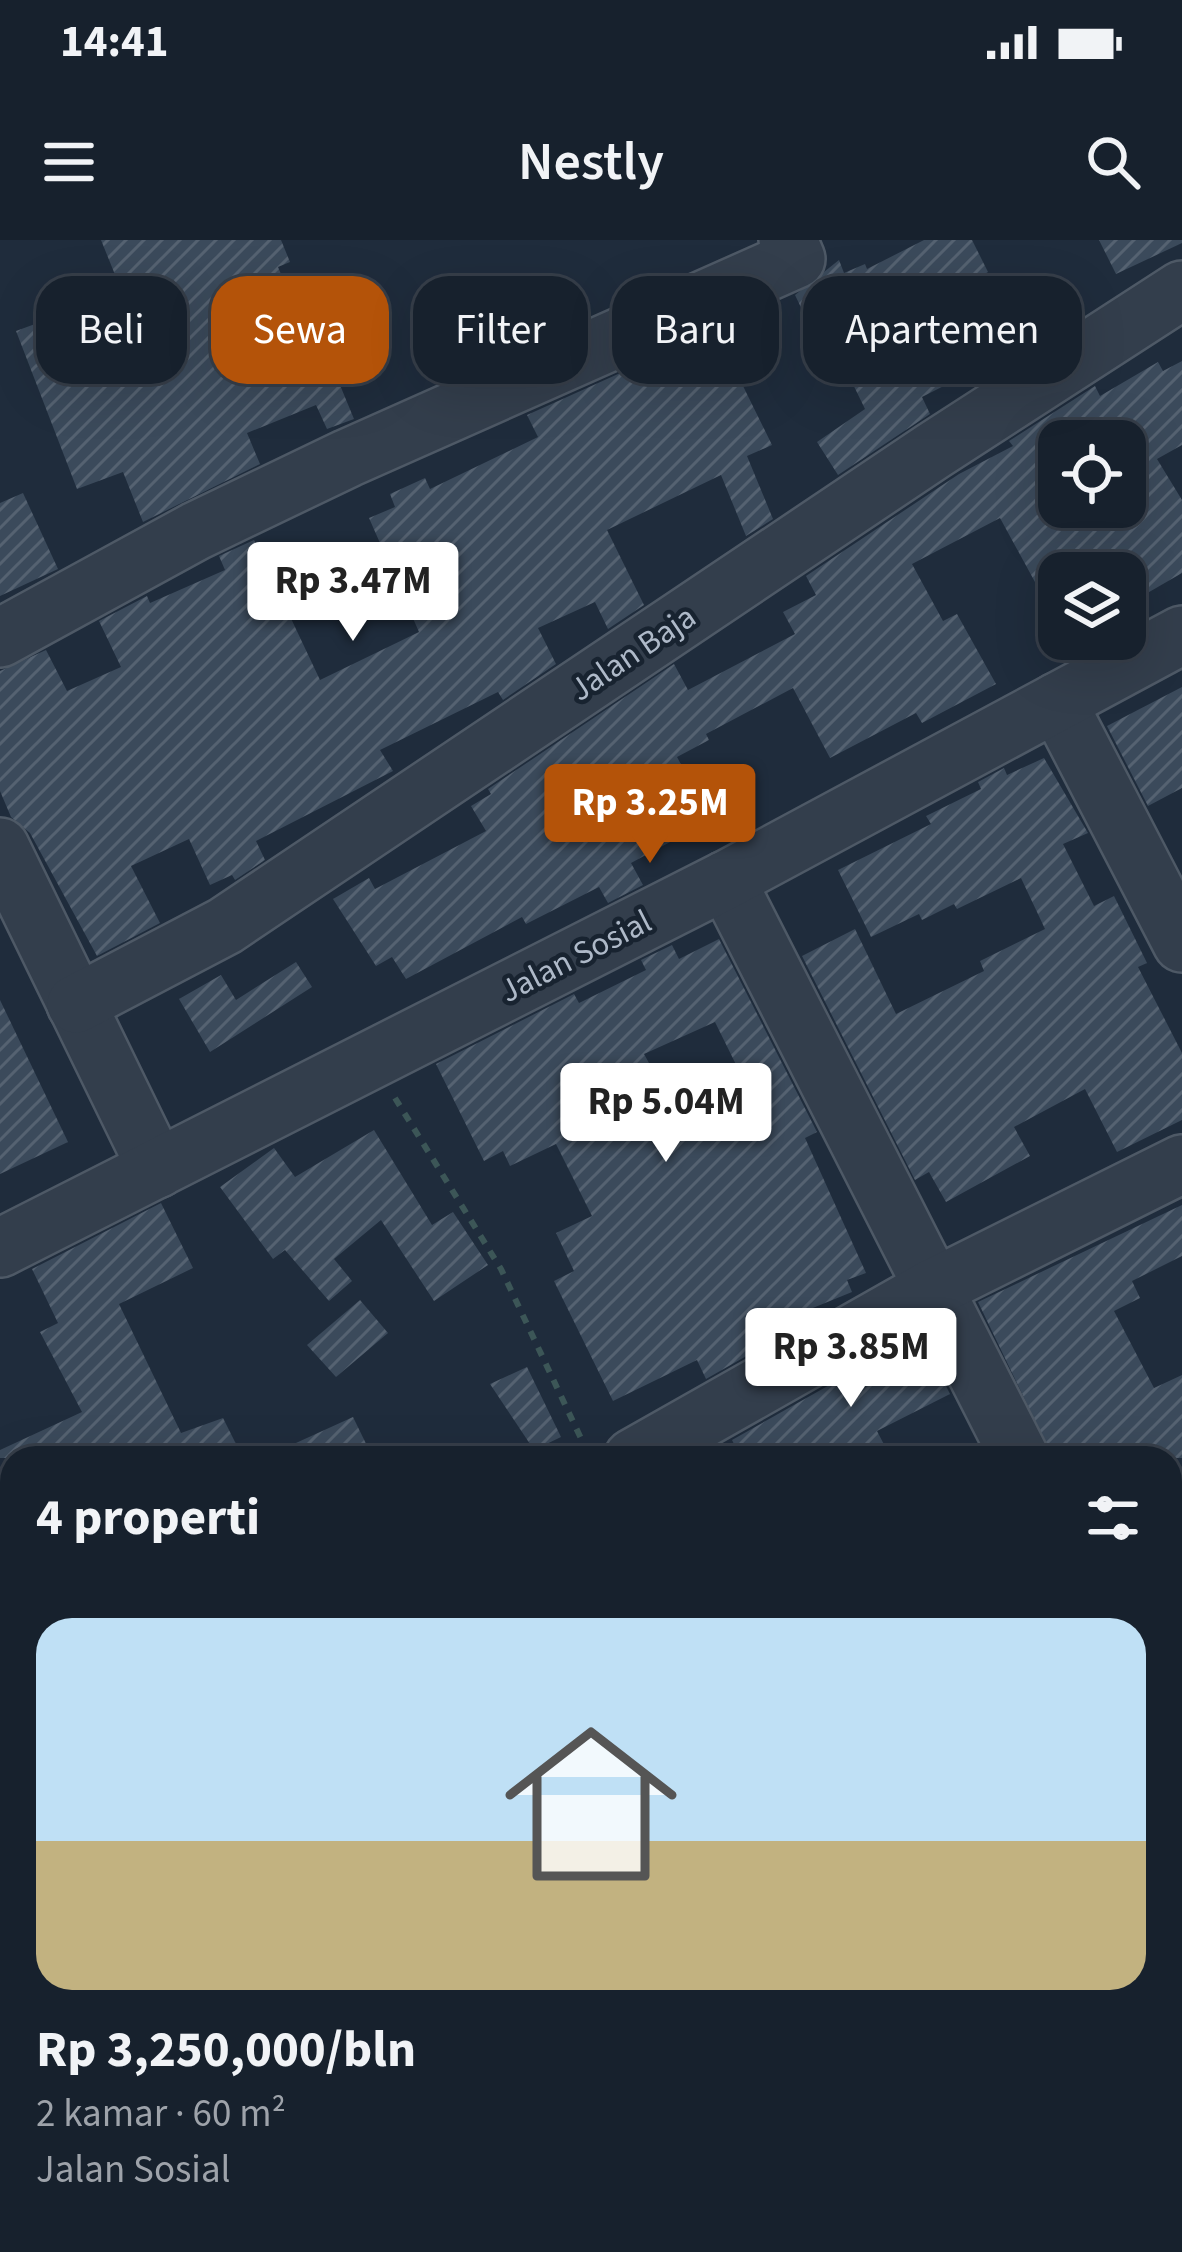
<!DOCTYPE html>
<html lang="id">
<head>
<meta charset="utf-8">
<style>
  body { margin:0; font-family:"Source Sans 3",sans-serif; background:#242e39; color:#f1f3f6; height:100vh; display:flex; flex-direction:column; font-size:45px; white-space:nowrap }
  * { box-sizing:border-box; margin:0 }
  p { font-size:39px; color:#9ea3aa }
  .icon { flex:none; width:66px; height:66px; fill:none; stroke:currentColor; stroke-width:2; stroke-linecap:round; stroke-linejoin:round }
  .map { position:relative; flex:1; overflow:hidden }
  .panel { position:absolute; left:0px; top:1206px; width:1182px; height:807px; display:flex; flex-direction:column; background:#17212d; border-radius:36px 36px 0 0; box-shadow:0 12px 48px #0002,0 0 0 3px #363e49 }
  .panel>* { flex:none }
  .hud { position:absolute; left:36px; top:36px; width:1110px; height:108px; display:flex; gap:24px }
  .tools { position:absolute; left:1038px; top:180px; display:grid; gap:24px }
  .tools a { display:grid; place-items:center; width:108px; height:108px; border-radius:24px; background:#17212d; box-shadow:0 12px 48px #0002,0 0 0 3px #363e49; font-size:60px }
  .price { position:absolute; translate:-50% -102px; padding:0 27px; border-radius:12px; background:#fff; color:#222; font-size:39px; line-height:78px; filter:drop-shadow(0 3px 6px #0008) }
  .price::after { content:''; position:absolute; left:50%; top:72px; width:36px; height:27px; margin-left:-18px; background:inherit; clip-path:polygon(0 0,100% 0,50% 100%) }
  .price.selected { background:#b45309; color:#fff }
  ul { padding:0; list-style:none }
  li { display:grid; align-content:center; gap:24px; height:636px; padding:0 36px }
  li span { display:grid; place-items:center; height:372px; border-radius:36px; color:#555 }
  li>.icon { margin-inline-start:auto }
  span .icon { width:216px; height:216px; fill:#fffc; stroke-width:1 }
  li b { font-size:51px }
  h2 { display:flex; justify-content:space-between; align-items:center; height:144px; padding:0 36px; font-size:51px }
  .tag { padding:0 42px; border-radius:36px; background:#17212d; box-shadow:0 12px 48px #0002,0 0 0 3px #363e49; font-size:42px; line-height:108px }
  .tag.selected { background:#b45309; color:#fff }
  .status { display:flex; justify-content:space-between; align-items:center; height:84px; padding:0 60px; background:#17212d; direction:ltr }
  .status svg { height:33px; fill:currentColor }
  header { display:flex; justify-content:space-between; align-items:center; height:156px; padding:0 36px; background:#17212d; font-size:54px; font-weight:600 }
  .map>svg:first-child { display:block }
</style>
</head>
<body>
<div class="status"><b>14:41</b><svg viewBox="0 0 49 12"><path d="M0 12V9h3v3zM5 12V6h3v6zM10 12V3h3v9zM15 12V0h3v12zM26 1h20v11H26zM47 4h2v5h-2z"/></svg></div>
<header><svg class="icon" aria-label="menu" viewBox="0 0 24 24"><path d="M4 6h16M4 12h16M4 18h16"/></svg>Nestly<svg class="icon" aria-label="search" viewBox="0 0 24 24"><circle cx="10" cy="10" r="6"/><path d="M15 15l6 6"/></svg></header>
<div class="map">
<svg width="1182" height="2012" viewBox="0 0 1182 2012">
  <defs>
    <pattern id="building-hatch" width="6" height="6" patternUnits="userSpaceOnUse" patternTransform="scale(3)"><rect width="6" height="6" fill="#3b4a5b"/><path d="M-1 1l2-2M0 6l6-6M5 7l2-2" fill="none" stroke="#556271"/></pattern>
  </defs>
  <rect width="100%" height="100%" fill="#1f2c3c"/>
  <!-- building -->
  <g fill="url(#building-hatch)" fill-rule="evenodd">
    <polygon points="101,0 281,0 290,22 278,27 303,86 314,82 354,179 327,189 316,165 247,193 260,224 143,282 123,232 77,249 16,91 122,52"/>
    <polygon points="924,0 972,0 988,32 981,36 1014,101 987,114 991,122 922,157 930,174 838,235 817,202 865,169 829,95 817,101 795,55 839,20 844,33 865,24 867,29"/>
    <polygon points="1099,0 1182,0 1182,3 1116,34"/>
    <polygon points="719,97 772,205 747,216 773,279 746,296 721,235 607,290 644,365 608,389 595,362 538,388 556,424 503,460 498,452 380,510 393,531 256,601 265,620 235,640 232,635 210,645 189,599 131,626 160,683 97,716 30,593 11,577 0,551 0,431 46,410 67,451 121,427 99,381 147,356 150,363 225,330 219,316 254,300 320,440 419,392 369,278 395,267 390,254 425,238 430,249 538,197 527,175 658,116 662,124"/>
    <path d="M 1182,121 L 1182,205 L 1157,219 L 1182,260 L 1182,333 L 1125,366 L 1125,333 L 1059,333 L 1059,386 L 1000,278 L 912,324 L 943,381 L 957,374 L 996,444 L 922,483 L 916,473 L 830,518 L 793,448 L 706,494 L 709,500 L 677,517 L 711,580 L 631,623 L 643,645 L 608,663 L 599,647 L 526,684 L 522,677 L 406,739 L 392,717 L 376,726 L 333,659 L 369,638 L 375,649 L 486,591 L 471,566 L 491,554 L 488,549 L 674,424 L 688,450 L 795,394 L 783,372 L 816,355 L 806,336 L 959,234 L 1013,206 L 1009,201 L 1095,146 L 1100,156 L 1158,122 L 1163,131 ZM 1042,201 L 1125,201 L 1125,267 L 1059,267 L 1059,231 Z"/>
    <polygon points="23,253 58,329 0,356 0,263"/>
    <polygon points="1182,447 1182,548 1148,566 1107,486"/>
    <polygon points="1044,518 1088,593 1063,604 1094,666 1114,656 1147,723 1138,727 1182,813 1182,880 1117,912 1085,849 1014,887 1030,916 946,962 929,932 915,940 802,716 855,689 896,774 984,731 980,721 1045,689 1021,638 957,669 954,664 922,680 919,674 871,697 838,630 931,584 926,576 981,549 978,542 1004,528 1007,535"/>
    <path d="M 719,699 L 817,892 L 805,898 L 866,1033 L 847,1040 L 852,1052 L 749,1094 L 757,1110 L 706,1139 L 697,1120 L 613,1161 L 554,1041 L 574,1031 L 556,993 L 592,976 L 556,904 L 510,926 L 503,911 L 484,921 L 436,824 L 574,754 L 579,763 L 646,730 L 641,720 L 672,705 L 679,719 ZM 715,782 L 752,857 L 695,884 L 690,874 L 680,879 L 644,814 Z"/>
    <polygon points="296,722 312,747 210,812 179,759 221,735 236,760"/>
    <polygon points="0,760 68,902 0,934"/>
    <polygon points="374,890 432,985 453,972 488,1025 434,1061 381,980 334,1019 352,1041 329,1061 285,1010 273,1019 220,947 274,908 295,937"/>
    <polygon points="161,963 193,1028 119,1064 181,1193 223,1178 243,1218 0,1218 0,1210 82,1172 40,1092 58,1083 32,1029"/>
    <polygon points="1182,965 1182,1016 1132,1041 1140,1058 1114,1071 1154,1148 1182,1135 1182,1218 1053,1218 978,1062"/>
    <polygon points="360,1060 388,1093 336,1137 307,1105"/>
    <polygon points="920,1094 950,1154 877,1191 891,1218 741,1218 732,1200"/>
    <polygon points="527,1127 561,1197 534,1210 490,1144"/>
    <polygon points="353,1177 373,1218 263,1218"/>
  </g>
  <g fill="none" stroke-linecap="round" stroke-linejoin="round">
    <defs>
      <g id="minor">
        <polyline points="0,398 196,291 348,218 796,19 788,0"/>
        <polyline points="1057,462 1182,703"/>
        <polyline points="0,607 157,929"/>
        <polyline points="726,640 1020,1218"/>
        <polyline points="76,764 225,686 933,211 1182,50"/>
        <polyline points="0,1008 726,640 1182,395"/>
        <polyline points="633,1218 933,1048 1182,924"/>
        <polyline points="1170,1357 1182,1351"/>
        <polyline points="1170,1687 1182,1683"/>
        <polyline points="0,1997 12,1990"/>
        <polyline points="247,2001 253,2012"/>
      </g>
    </defs>
    <!-- minor casing -->
    <use href="#minor" stroke="#4e5966" stroke-width="62"/>
    <!-- path -->
    <polyline stroke="#3c5657" stroke-width="6" stroke-dasharray="9 9" stroke-linecap="butt" points="395,858 501,1029 586,1209"/>
    <!-- minor -->
    <use href="#minor" stroke="#333e4c" stroke-width="57"/>
  </g>
  <g text-anchor="middle" stroke-width="9" stroke-linejoin="round" paint-order="stroke">
    <!-- street labels -->
    <g font-size="33" fill="#aeb9c8" stroke="#182330">
      <text transform="translate(632 412) rotate(-34)" y="12">Jalan Baja</text>
      <text transform="translate(575 715) rotate(-27)" y="12">Jalan Sosial</text>
    </g>
  </g>
</svg>
<div class="tools">
<a><svg class="icon" aria-label="locate" viewBox="0 0 24 24"><circle cx="12" cy="12" r="6"/><path d="M12 2v4M12 18v4M2 12h4M18 12h4"/></svg></a>
<a><svg class="icon" aria-label="layers" viewBox="0 0 24 24"><path d="M12 4l9 5-9 5-9-5zM3 14l9 5 9-5"/></svg></a>
</div>
<b class="price" style="left:353px;top:404px">Rp 3.47M</b>
<b class="price selected" style="left:650px;top:626px">Rp 3.25M</b>
<b class="price" style="left:666px;top:925px">Rp 5.04M</b>
<b class="price" style="left:851px;top:1170px">Rp 3.85M</b>
<div class="hud">
<a class="tag">Beli</a>
<a class="tag selected">Sewa</a>
<a class="tag">Filter</a>
<a class="tag">Baru</a>
<a class="tag">Apartemen</a>
</div>
<section class="panel">
<h2>4 properti<svg class="icon" aria-label="filters" viewBox="0 0 24 24"><path d="M4 7h16M4 17h16"/><circle cx="9" cy="7" r="2"/><circle cx="15" cy="17" r="2"/></svg></h2>
<ul>
<li><span style="background:linear-gradient(#bfe0f5 60%,#c2b280 0)"><svg class="icon" aria-label="home" viewBox="0 0 24 24"><path d="M3 11l9-7 9 7M6 9v11h12V9"/></svg></span><div><b>Rp 3,250,000/bln</b><p>2 kamar · 60 m²</p><p>Jalan Sosial</p></div></li>
</ul>
</section>
</div>
</body>
</html>
